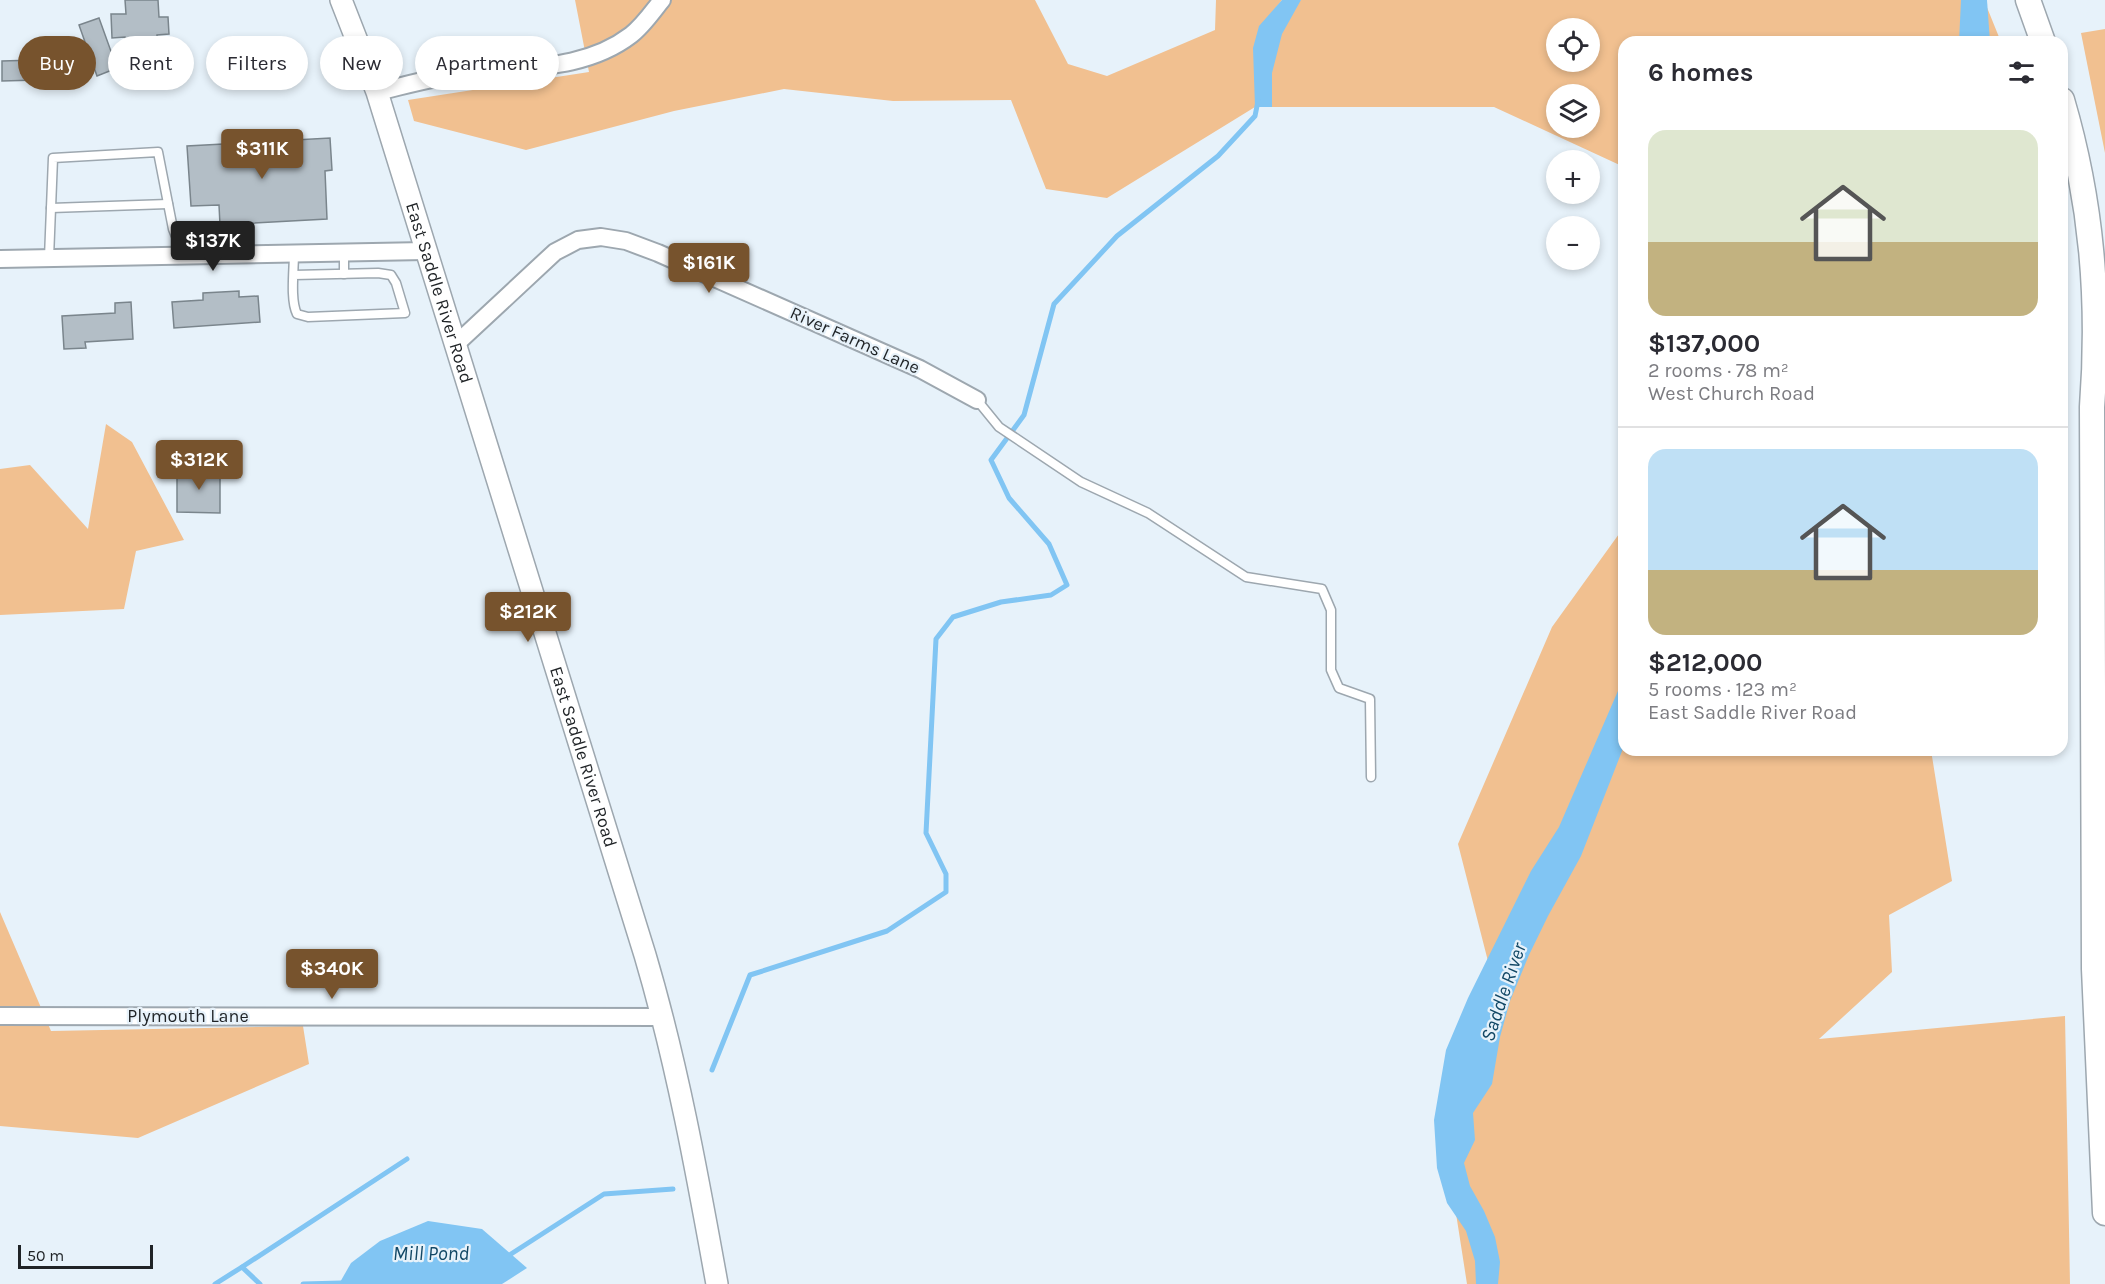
<!DOCTYPE html>
<html lang="en">
<head>
<meta charset="utf-8">
<style>
  body { margin:0; font-family:Karla,sans-serif; background:#f7f7f7; color:#2b2b33; height:100vh; display:flex; flex-direction:column; font-size:22px; white-space:nowrap }
  * { box-sizing:border-box; margin:0 }
  p { font-size:20px; color:#7c7c81 }
  .icon { flex:none; width:33px; height:33px; fill:none; stroke:currentColor; stroke-width:2; stroke-linecap:round; stroke-linejoin:round }
  .map { position:relative; flex:1; overflow:hidden }
  .drawer { position:absolute; left:1618px; top:36px; width:450px; height:720px; display:flex; flex-direction:column; background:#fff; border-radius:18px; box-shadow:0 3px 9px #0003 }
  .drawer>* { flex:none }
  .top-card { position:absolute; left:18px; top:36px; width:570px; height:54px; display:flex; gap:12px }
  .tools { position:absolute; left:1546px; top:18px; display:grid; gap:12px }
  .tools a { display:grid; place-items:center; width:54px; height:54px; border-radius:50%; background:#fff; box-shadow:0 3px 9px #0003; font-size:30px }
  .scale { position:absolute; left:18px; bottom:15px; width:135px; box-sizing:border-box; padding-left:6px; border:3px solid #1f2326; border-top:0; font-size:16px; line-height:21px; white-space:nowrap; color:#1f2326; -webkit-text-stroke:4px #e7f2fa; paint-order:stroke }
  .price { position:absolute; translate:-50% -51px; padding:0 14px; border-radius:6px; background:#77532d; color:#fff; font-size:20px; line-height:39px; filter:drop-shadow(0 2px 3px #0008) }
  .price::after { content:''; position:absolute; left:50%; top:36px; width:18px; height:14px; margin-left:-9px; background:inherit; clip-path:polygon(0 0,100% 0,50% 100%) }
  .price.active { background:#222; color:#fff }
  ul { padding:0; list-style:none }
  li { display:grid; align-content:center; gap:12px; height:318px; padding:0 30px }
  li+li { border-top:2px solid #e1e1e2 }
  li span { display:grid; place-items:center; height:186px; border-radius:18px; color:#555 }
  li>.icon { margin-inline-start:auto }
  span .icon { width:108px; height:108px; fill:#fffc; stroke-width:1 }
  li b { font-size:26px }
  h2 { display:flex; justify-content:space-between; align-items:center; height:72px; padding:0 30px; font-size:26px }
  .chip { padding:0 21px; border-radius:27px; background:#fff; box-shadow:0 3px 9px #0003; font-size:21px; line-height:54px }
  .chip.active { background:#77532d; color:#fff }
  .map>svg:first-child { display:block }
</style>
</head>
<body>
<div class="map">
<svg width="2105" height="1284" viewBox="0 0 2105 1284">
  <rect width="100%" height="100%" fill="#e7f2fa"/>
  <!-- green -->
  <g fill="#f1c090" fill-rule="evenodd">
    <path d="M 575,0 L 1035,0 L 1068,64 L 1107,76 L 1215,30 L 1216,0 L 1282,0 L 1274,10 L 1301,0 L 1984,0 L 2001,42 L 1624,42 L 1624,167 L 1494,107 L 1255,107 L 1107,198 L 1046,189 L 1011,100 L 893,101 L 784,89 L 674,111 L 526,150 L 414,121 L 408,100 L 589,72 ZM 1557,28 L 1590,28 L 1590,62 L 1557,62 ZM 1557,94 L 1590,94 L 1590,128 L 1557,128 Z"/>
    <polygon points="2105,29 2105,153 2081,33"/>
    <polygon points="106,424 132,442 184,540 136,551 124,609 0,615 0,469 30,465 88,529"/>
    <polygon points="1624,527 1624,750 1931,750 1952,881 1889,915 1892,972 1819,1039 2065,1016 2070,1284 1467,1284 1448,1162 1491,973 1458,844 1552,627"/>
    <polygon points="0,912 51,1031 303,1026 309,1064 138,1138 0,1126"/>
  </g>
  <!-- water -->
  <g fill="#81c5f3">
    <polygon points="1282,0 1301,0 1282,34 1272,73 1272,107 1255,107 1253,48 1259,26"/>
    <polygon points="1961,0 1987,0 1990,42 1959,42"/>
    <polygon points="1624,677 1624,746 1581,856 1548,916 1529,955 1510,1001 1500,1037 1492,1084 1473,1113 1475,1140 1464,1163 1470,1186 1484,1211 1495,1237 1500,1262 1498,1284 1476,1284 1475,1261 1466,1231 1447,1203 1437,1168 1434,1120 1446,1050 1468,998 1531,871 1559,827"/>
    <polygon points="428,1221 482,1229 527,1268 502,1284 339,1284 351,1263 380,1241"/>
  </g>
  <g fill="none" stroke-linecap="round" stroke-linejoin="round">
    <!-- stream -->
    <g stroke="#81c5f3" stroke-width="5">
      <polyline points="712,1070 750,975 887,931 946,892 946,874 926,833 936,639 953,617 1001,602 1051,595 1067,585 1049,544 1009,498 991,460 1024,415 1054,304 1117,236 1218,156 1255,116 1258,101"/>
      <polyline points="511,1254 604,1194 673,1189"/>
      <polyline points="242,1267 407,1159"/>
      <polyline points="215,1284 242,1267 260,1284"/>
      <polyline points="303,1284 341,1283"/>
    </g>
  </g>
  <!-- building -->
  <g fill="#b3bec6" stroke="#7a858c" stroke-width="1.5">
    <polygon points="125,0 158,0 159,17 168,17 169,34 157,35 159,73 127,74 125,37 112,38 111,14 126,14"/>
    <polygon points="99,18 117,68 97,76 79,25"/>
    <polygon points="36,60 37,80 2,81 2,61"/>
    <polygon points="330,138 332,170 325,171 327,219 220,225 219,205 191,206 187,146"/>
    <polygon points="239,291 239,297 258,296 260,322 174,328 172,302 203,300 203,293"/>
    <polygon points="131,302 133,339 85,342 86,348 64,349 62,316 115,313 115,303"/>
    <polygon points="177,470 220,470 220,513 177,512"/>
  </g>
  <g fill="none" stroke-linecap="round" stroke-linejoin="round">
    <defs>
      <g id="service">
        <polyline points="51,208 168,204"/>
        <polyline points="344,252 344,274"/>
        <polyline points="49,258 53,158 158,152 173,229 184,256"/>
        <path d="M 294,275 L 378,273 L 391,275 L 396,283 L 405,313 L 308,317 L 297,314 C 290,300 294,270 294,253"/>
        <polyline points="977,400 999,427 1081,482 1148,513 1246,577 1322,589 1331,610 1331,670 1339,688 1370,699 1371,777"/>
      </g>
      <g id="minor">
        <path d="M 377,92 C 407,85 437,76 468,73 C 524,66 584,71 631,35 C 643,26 653,11 662,0"/>
        <polyline points="0,259 425,251"/>
        <polyline points="455,345 555,252 578,240 601,237 626,241 658,253 920,369 977,400"/>
        <polyline points="0,1016 663,1017"/>
      </g>
      <g id="tertiary">
        <path id="s1" d="M 341,0 L 377,92 L 645,955 C 677,1063 697,1173 717,1284"/>
      </g>
      <g id="secondary">
        <polyline points="2028,0 2043,42"/>
        <path d="M 2062,100 C 2092,202 2100,301 2092,407 L 2094,969 L 2105,1213"/>
      </g>
    </defs>
    <!-- service casing -->
    <use href="#service" stroke="#9da7af" stroke-width="11"/>
    <!-- minor casing -->
    <use href="#minor" stroke="#9da7af" stroke-width="20"/>
    <!-- tertiary casing -->
    <use href="#tertiary" stroke="#9da7af" stroke-width="24"/>
    <!-- secondary casing -->
    <use href="#secondary" stroke="#9da7af" stroke-width="27"/>
    <!-- service -->
    <use href="#service" stroke="#fff" stroke-width="8"/>
    <!-- minor -->
    <use href="#minor" stroke="#fff" stroke-width="16"/>
    <!-- tertiary -->
    <use href="#tertiary" stroke="#fff" stroke-width="21"/>
    <!-- secondary -->
    <use href="#secondary" stroke="#fff" stroke-width="24"/>
  </g>
  <g text-anchor="middle" stroke-width="4.5" stroke-linejoin="round" paint-order="stroke">
    <!-- street labels -->
    <g font-size="18" fill="#1f2326" stroke="#e7f2fa">
      <text dy="6" stroke="none"><textPath href="#s1" startOffset="309">East Saddle River Road</textPath></text>
      <text transform="translate(855 340) rotate(24)" y="6">River Farms Lane</text>
      <text dy="6" stroke="none"><textPath href="#s1" startOffset="795">East Saddle River Road</textPath></text>
      <text x="188" y="1022">Plymouth Lane</text>
    </g>
    <!-- water labels -->
    <g font-size="20" font-style="italic" fill="#124866" stroke="#e7f2fa">
      <text transform="translate(1503 992) rotate(-71)" y="7">Saddle River</text>
      <text x="431" y="1260">Mill Pond</text>
    </g>
  </g>
</svg>
<div class="tools">
<a><svg class="icon" aria-label="locate" viewBox="0 0 24 24"><circle cx="12" cy="12" r="6"/><path d="M12 2v4M12 18v4M2 12h4M18 12h4"/></svg></a>
<a><svg class="icon" aria-label="layers" viewBox="0 0 24 24"><path d="M12 4l9 5-9 5-9-5zM3 14l9 5 9-5"/></svg></a>
<a>+</a>
<a>−</a>
</div>
<div class="scale">50 m</div>
<b class="price" style="left:262px;top:180px">$311K</b>
<b class="price active" style="left:213px;top:272px">$137K</b>
<b class="price" style="left:709px;top:294px">$161K</b>
<b class="price" style="left:199px;top:491px">$312K</b>
<b class="price" style="left:528px;top:643px">$212K</b>
<b class="price" style="left:332px;top:1000px">$340K</b>
<div class="top-card">
<a class="chip active">Buy</a>
<a class="chip">Rent</a>
<a class="chip">Filters</a>
<a class="chip">New</a>
<a class="chip">Apartment</a>
</div>
<section class="drawer">
<h2>6 homes<svg class="icon" aria-label="filters" viewBox="0 0 24 24"><path d="M4 7h16M4 17h16"/><circle cx="9" cy="7" r="2"/><circle cx="15" cy="17" r="2"/></svg></h2>
<ul>
<li><span style="background:linear-gradient(#dfe7d0 60%,#c2b280 0)"><svg class="icon" aria-label="home" viewBox="0 0 24 24"><path d="M3 11l9-7 9 7M6 9v11h12V9"/></svg></span><div><b>$137,000</b><p>2 rooms · 78 m²</p><p>West Church Road</p></div></li>
<li><span style="background:linear-gradient(#bfe0f5 65%,#c2b280 0)"><svg class="icon" aria-label="home" viewBox="0 0 24 24"><path d="M3 11l9-7 9 7M6 9v11h12V9"/></svg></span><div><b>$212,000</b><p>5 rooms · 123 m²</p><p>East Saddle River Road</p></div></li>
</ul>
</section>
</div>
</body>
</html>
